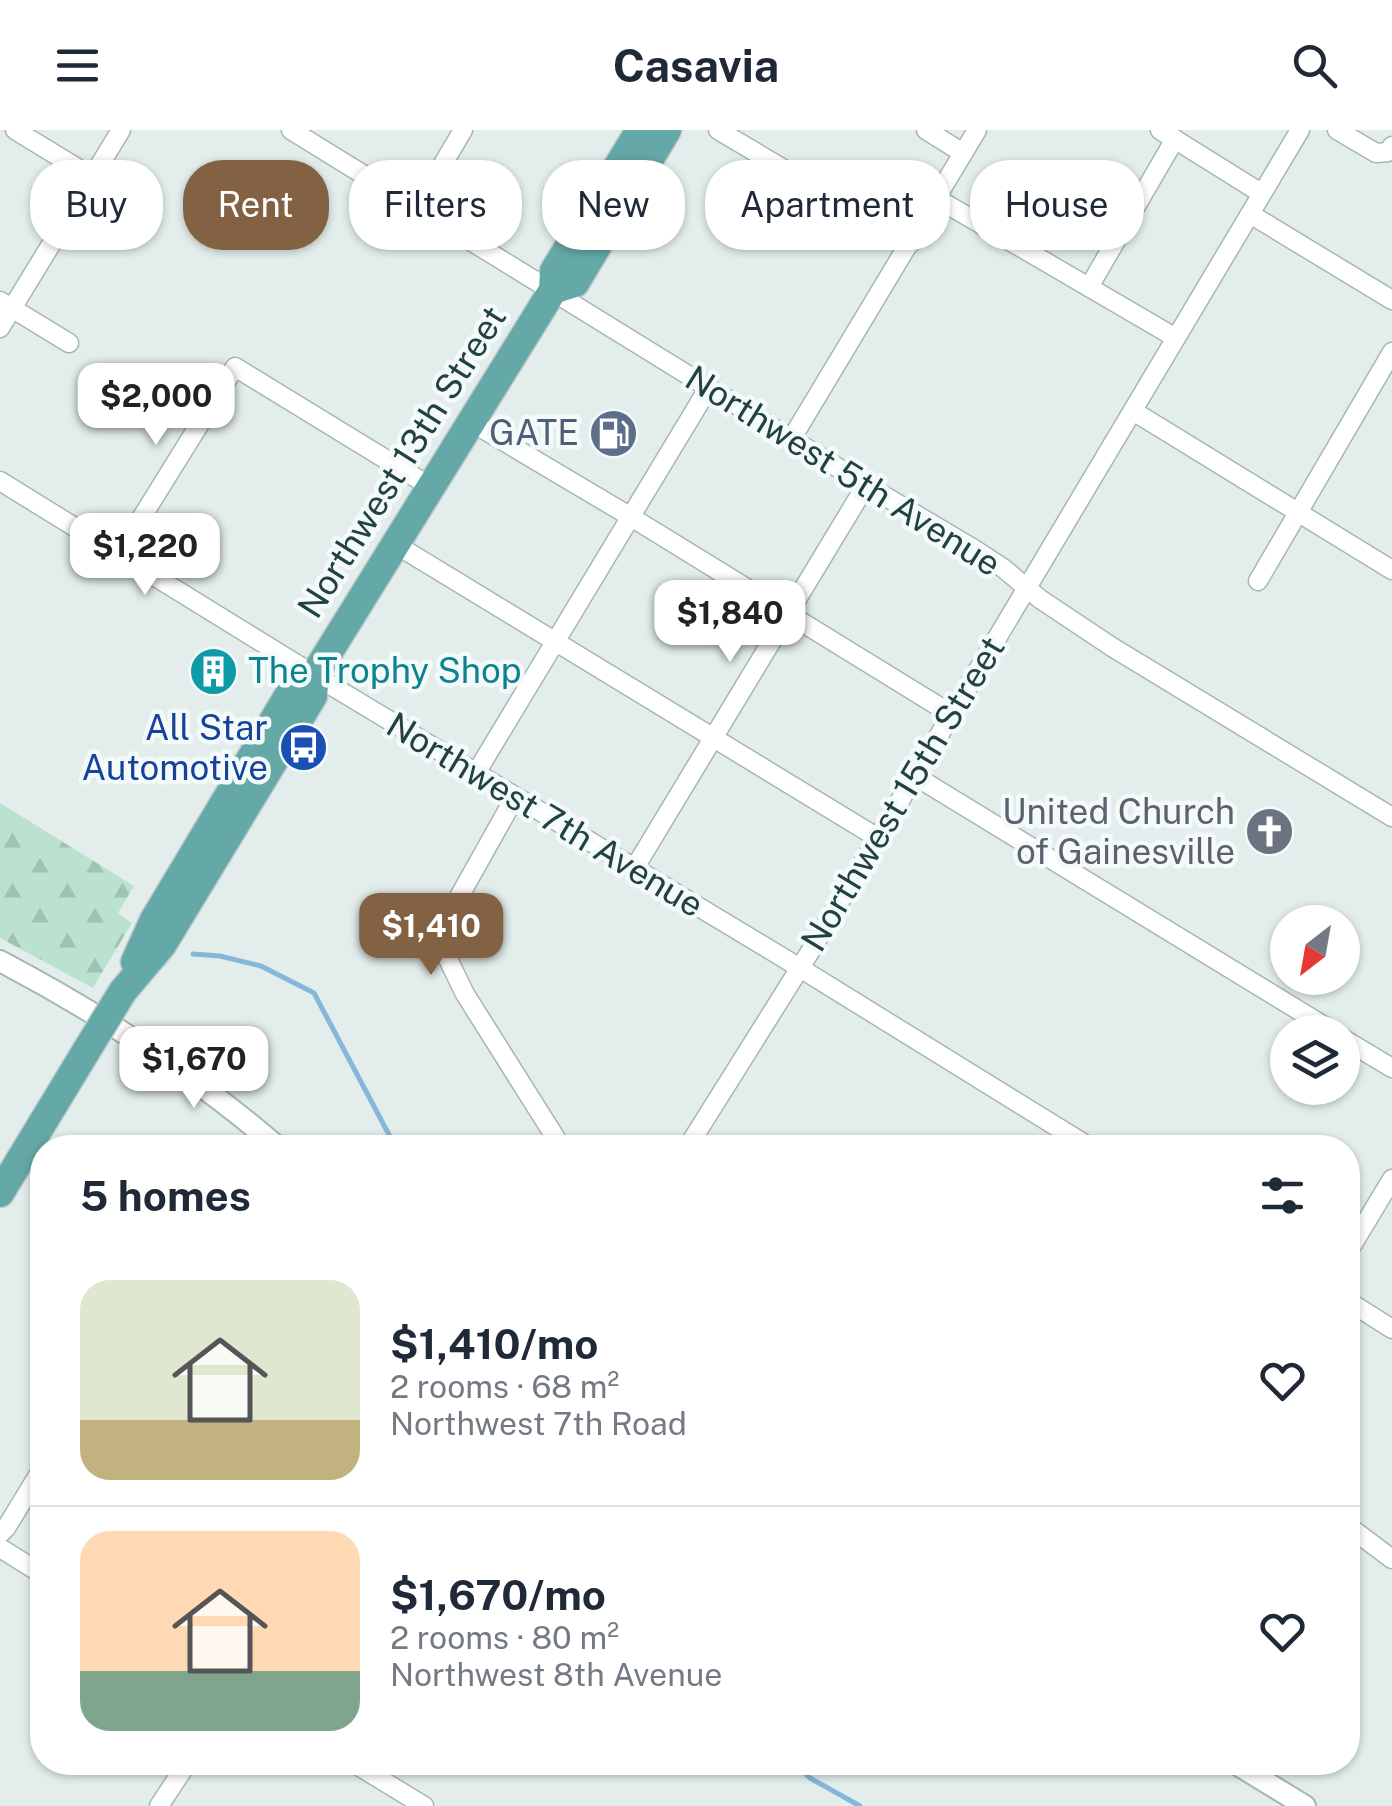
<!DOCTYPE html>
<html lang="en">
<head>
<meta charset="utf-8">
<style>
  body { margin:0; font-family:"Public Sans",sans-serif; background:#f6f6f7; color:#1f2937; height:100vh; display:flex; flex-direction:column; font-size:38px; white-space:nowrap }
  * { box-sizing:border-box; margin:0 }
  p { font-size:32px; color:#747a83 }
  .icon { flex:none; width:55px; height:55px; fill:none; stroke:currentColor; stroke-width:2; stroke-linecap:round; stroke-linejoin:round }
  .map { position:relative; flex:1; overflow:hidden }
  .side { position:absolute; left:30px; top:1005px; width:1330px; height:640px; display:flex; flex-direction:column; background:#fff; border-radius:40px; box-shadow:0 2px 8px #0004 }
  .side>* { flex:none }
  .guide { position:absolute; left:30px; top:30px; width:1332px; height:90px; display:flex; gap:20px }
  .needle { width:65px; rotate:211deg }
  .controls { position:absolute; left:1270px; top:775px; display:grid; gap:20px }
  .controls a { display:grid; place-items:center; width:90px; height:90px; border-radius:50%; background:#fff; box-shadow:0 2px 8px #0004; font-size:50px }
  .price { position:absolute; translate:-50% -85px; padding:0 22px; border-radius:20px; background:#fff; color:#222; font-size:32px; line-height:65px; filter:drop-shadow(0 2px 5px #0008) }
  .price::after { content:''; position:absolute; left:50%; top:60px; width:30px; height:22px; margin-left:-15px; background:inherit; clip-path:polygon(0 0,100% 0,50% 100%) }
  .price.selected { background:#836243; color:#fff }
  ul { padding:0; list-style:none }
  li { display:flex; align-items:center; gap:30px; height:250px; padding:0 50px }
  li+li { border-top:2px solid #e0e1e3 }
  li span { display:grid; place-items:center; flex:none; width:280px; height:200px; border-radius:30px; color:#555 }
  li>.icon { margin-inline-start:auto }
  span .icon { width:120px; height:120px; fill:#fffc; stroke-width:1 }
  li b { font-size:42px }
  h2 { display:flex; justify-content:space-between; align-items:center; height:120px; padding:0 50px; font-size:42px }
  .chip { padding:0 35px; border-radius:40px; background:#fff; box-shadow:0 2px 8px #0004; font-size:35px; line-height:90px }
  .chip.selected { background:#836243; color:#fff }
  header { display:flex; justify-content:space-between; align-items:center; height:130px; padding:0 50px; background:#fff; font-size:45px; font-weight:700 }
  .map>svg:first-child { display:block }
</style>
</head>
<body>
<header><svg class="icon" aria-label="menu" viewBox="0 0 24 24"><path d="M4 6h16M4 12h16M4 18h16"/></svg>Casavia<svg class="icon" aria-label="search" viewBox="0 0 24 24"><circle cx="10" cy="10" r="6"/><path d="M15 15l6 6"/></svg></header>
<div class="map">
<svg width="1392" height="1676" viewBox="0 0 1392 1676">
  <defs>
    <pattern id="forest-firs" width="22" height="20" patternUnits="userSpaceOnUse" patternTransform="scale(2.5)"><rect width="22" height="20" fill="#bbe1cf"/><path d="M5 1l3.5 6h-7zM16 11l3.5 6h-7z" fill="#a0c2b3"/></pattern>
  </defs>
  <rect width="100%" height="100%" fill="#e3eeec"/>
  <!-- forest -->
  <polygon fill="url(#forest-firs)" points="0,673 134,756 118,783 132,793 93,858 0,808"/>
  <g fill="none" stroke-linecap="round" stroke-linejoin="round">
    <!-- stream -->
    <g stroke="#87b7d8" stroke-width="5">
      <polyline points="193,824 220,826 261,836 314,863 396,1018"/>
      <polyline points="792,1632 810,1648 860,1676"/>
    </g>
    <defs>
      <g id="minor">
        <polyline points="15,0 92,47"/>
        <polyline points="291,0 866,355 974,419 1003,438 1040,469 1112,517 1392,687"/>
        <polyline points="718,0 910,114"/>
        <polyline points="926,0 963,23"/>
        <polyline points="1160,0 1261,63"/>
        <polyline points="1337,0 1376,23 1388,22 1392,16"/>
        <polyline points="936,68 1176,208"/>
        <polyline points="417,78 463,0"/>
        <polyline points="1250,84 1392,170"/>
        <polyline points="1089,157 1175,9"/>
        <polyline points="0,171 69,213"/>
        <polyline points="0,198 121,0"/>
        <polyline points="1133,281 1392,440"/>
        <polyline points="471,292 631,387 951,584"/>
        <polyline points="792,308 977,0"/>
        <polyline points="0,351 337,559 800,838 1091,1018"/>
        <polyline points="395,414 878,708"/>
        <polyline points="119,424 235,237 431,357"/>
        <polyline points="1258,451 1392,222"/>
        <polyline points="476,643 709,257"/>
        <polyline points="915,646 1334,902"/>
        <polyline points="515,667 445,792 448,829 465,864 562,1018"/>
        <polyline points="634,739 866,355"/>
        <polyline points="1342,908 1392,938"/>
        <polyline points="687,1018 808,825 1300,0"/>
        <polyline points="1348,1122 1392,1049"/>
        <polyline points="1348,1171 1392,1199"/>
        <polyline points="1348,1396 1392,1429"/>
        <polyline points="0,1404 6,1398 42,1339"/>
        <polyline points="0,1418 42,1444"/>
        <polyline points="352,1632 424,1676"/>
        <polyline points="159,1676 188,1632"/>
      </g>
      <g id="tertiary">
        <path d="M 0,831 C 99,883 194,945 279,1018"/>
        <polyline points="1233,1632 1305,1676"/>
      </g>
      <g id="primary">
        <polyline points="553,160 575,153 667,0"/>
        <polyline points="135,832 154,790 296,553 315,544"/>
        <polyline points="123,861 162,815 313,566 315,544 553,160 554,141 640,0"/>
        <polyline points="0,1063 85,923"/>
      </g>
    </defs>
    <!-- minor casing -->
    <use href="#minor" stroke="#a5b7b5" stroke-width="21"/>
    <!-- tertiary casing -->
    <use href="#tertiary" stroke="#a5b7b5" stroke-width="24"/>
    <!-- primary casing -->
    <use href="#primary" stroke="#c1caca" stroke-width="31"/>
    <!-- minor -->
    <use href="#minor" stroke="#fff" stroke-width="18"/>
    <!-- tertiary -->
    <use href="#tertiary" stroke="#fff" stroke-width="20"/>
    <!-- primary -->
    <use href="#primary" stroke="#64a8a7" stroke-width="28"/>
    <defs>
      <polyline id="primary-bridge" points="85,923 123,861"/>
    </defs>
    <!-- primary-bridge casing -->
    <use href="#primary-bridge" stroke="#c1caca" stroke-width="31" stroke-linecap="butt"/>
    <!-- primary-bridge -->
    <use href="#primary-bridge" stroke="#64a8a7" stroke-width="28"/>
  </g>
  <!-- icons -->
  <defs>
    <symbol id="fuel-disc" viewBox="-11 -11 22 22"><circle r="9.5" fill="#5c6f8a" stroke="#f4faf9"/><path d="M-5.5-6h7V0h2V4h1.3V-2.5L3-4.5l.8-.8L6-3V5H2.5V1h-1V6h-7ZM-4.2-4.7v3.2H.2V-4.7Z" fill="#fff"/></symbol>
    <symbol id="building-disc" viewBox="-11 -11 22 22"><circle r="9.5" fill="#0f9aa8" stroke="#f4faf9"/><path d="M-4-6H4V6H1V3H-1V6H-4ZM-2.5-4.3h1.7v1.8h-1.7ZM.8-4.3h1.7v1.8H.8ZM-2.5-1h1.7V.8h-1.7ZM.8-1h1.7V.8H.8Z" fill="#fff"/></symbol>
    <symbol id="bus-disc" viewBox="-11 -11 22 22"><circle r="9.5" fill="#1a4fb4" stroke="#f4faf9"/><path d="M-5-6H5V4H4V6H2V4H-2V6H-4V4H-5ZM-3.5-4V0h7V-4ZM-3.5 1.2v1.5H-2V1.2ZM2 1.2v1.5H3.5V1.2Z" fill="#fff"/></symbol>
    <symbol id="church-disc" viewBox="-11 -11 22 22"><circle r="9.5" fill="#6b7280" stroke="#f4faf9"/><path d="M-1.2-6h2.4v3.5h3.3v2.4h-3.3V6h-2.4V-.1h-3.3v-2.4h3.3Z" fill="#fff"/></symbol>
  </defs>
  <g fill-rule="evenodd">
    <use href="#fuel-disc" x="586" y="276" width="55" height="55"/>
    <use href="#building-disc" x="186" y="514" width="55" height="55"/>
    <use href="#bus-disc" x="276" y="590" width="55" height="55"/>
    <use href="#church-disc" x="1242" y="674" width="55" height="55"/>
  </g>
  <g text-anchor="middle" stroke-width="9" stroke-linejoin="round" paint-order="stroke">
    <!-- service labels -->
    <g font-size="35" fill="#4e5e75" stroke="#f4faf9" text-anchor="end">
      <text x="579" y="315">GATE</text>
    </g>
    <!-- street labels -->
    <g font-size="35" fill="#214241" stroke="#f4faf9">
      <text transform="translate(402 332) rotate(-58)" y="12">Northwest 13th Street</text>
      <text transform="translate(843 341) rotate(32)" y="12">Northwest 5th Avenue</text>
      <text transform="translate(903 664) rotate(-59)" y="12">Northwest 15th Street</text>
      <text transform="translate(545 685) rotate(31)" y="12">Northwest 7th Avenue</text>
    </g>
    <!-- culture labels -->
    <g font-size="35" fill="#0d838f" stroke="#f4faf9" text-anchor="start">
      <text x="248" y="553">The Trophy Shop</text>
    </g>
    <!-- transit labels -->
    <g font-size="35" fill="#164399" stroke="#f4faf9" text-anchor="end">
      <text x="268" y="610">All Star<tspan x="268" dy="40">Automotive</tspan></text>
    </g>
    <!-- worship labels -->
    <g font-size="35" fill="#5b616d" stroke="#f4faf9" text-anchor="end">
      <text x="1235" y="694">United Church<tspan x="1235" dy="40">of Gainesville</tspan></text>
    </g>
  </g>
</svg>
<div class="controls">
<a><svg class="needle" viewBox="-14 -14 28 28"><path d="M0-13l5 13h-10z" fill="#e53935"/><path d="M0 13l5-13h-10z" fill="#747a83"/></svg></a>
<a><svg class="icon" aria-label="layers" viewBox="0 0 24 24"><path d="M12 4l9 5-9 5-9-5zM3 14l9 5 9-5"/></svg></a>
</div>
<b class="price" style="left:156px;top:318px">$2,000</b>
<b class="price" style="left:145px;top:468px">$1,220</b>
<b class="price" style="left:730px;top:535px">$1,840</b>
<b class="price selected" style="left:431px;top:848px">$1,410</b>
<b class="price" style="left:194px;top:981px">$1,670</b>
<div class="guide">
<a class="chip">Buy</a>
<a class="chip selected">Rent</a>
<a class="chip">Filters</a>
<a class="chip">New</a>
<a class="chip">Apartment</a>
<a class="chip">House</a>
</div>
<section class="side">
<h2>5 homes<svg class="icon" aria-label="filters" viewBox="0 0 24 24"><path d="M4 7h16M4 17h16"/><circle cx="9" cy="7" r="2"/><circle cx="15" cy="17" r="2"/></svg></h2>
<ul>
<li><span style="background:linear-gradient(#dfe7d0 70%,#c2b280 0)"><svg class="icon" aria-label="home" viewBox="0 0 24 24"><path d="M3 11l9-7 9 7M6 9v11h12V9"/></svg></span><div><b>$1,410/mo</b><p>2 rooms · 68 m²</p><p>Northwest 7th Road</p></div><svg class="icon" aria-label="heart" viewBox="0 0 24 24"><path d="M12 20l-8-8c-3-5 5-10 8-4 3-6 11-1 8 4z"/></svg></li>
<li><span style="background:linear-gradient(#ffd9b3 70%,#7fa58c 0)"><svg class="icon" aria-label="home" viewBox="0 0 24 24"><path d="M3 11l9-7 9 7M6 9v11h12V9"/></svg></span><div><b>$1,670/mo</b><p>2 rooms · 80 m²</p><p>Northwest 8th Avenue</p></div><svg class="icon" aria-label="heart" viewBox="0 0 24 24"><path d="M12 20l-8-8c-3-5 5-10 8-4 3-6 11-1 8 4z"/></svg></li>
</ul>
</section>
</div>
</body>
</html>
